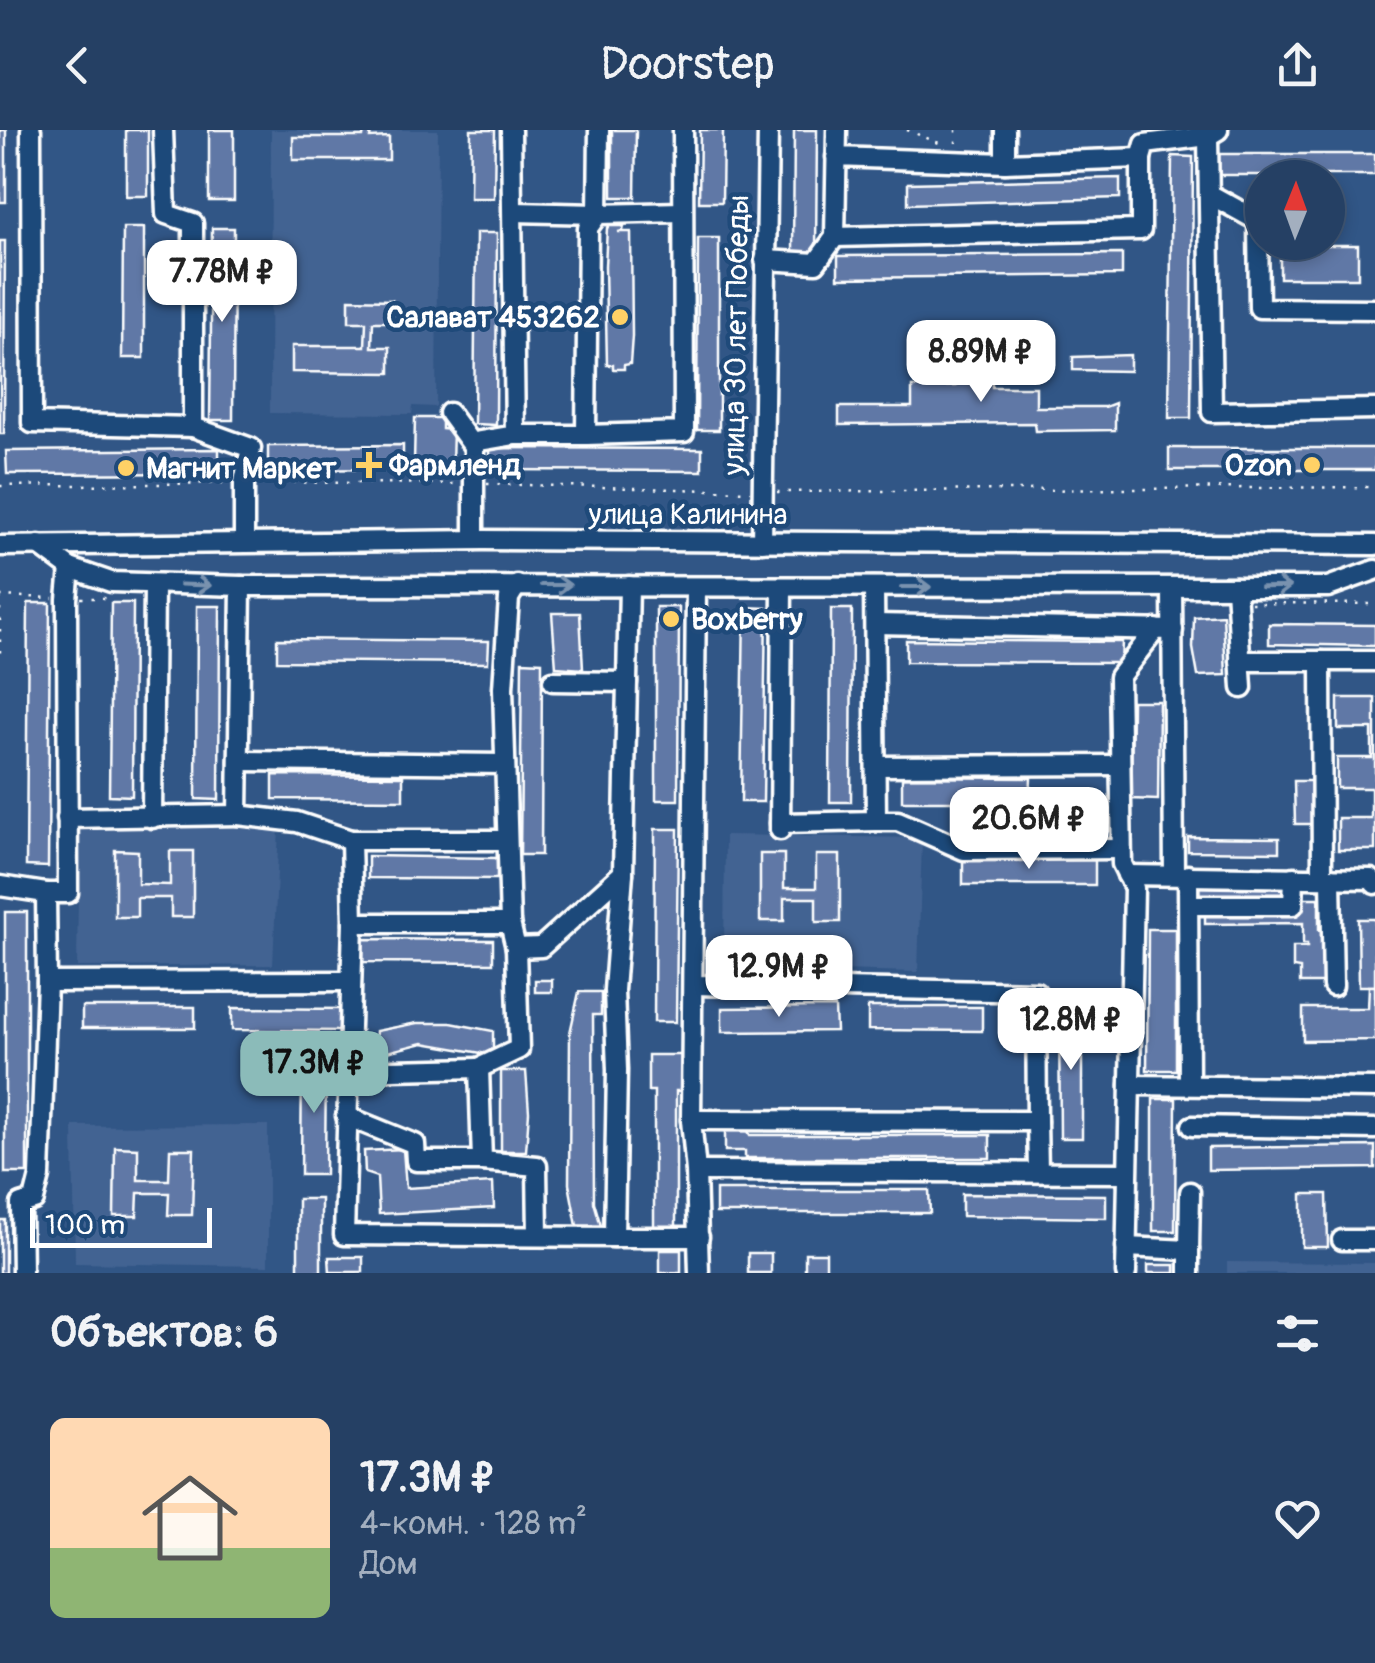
<!DOCTYPE html>
<html lang="ru">
<head>
<meta charset="utf-8">
<style>
  body { margin:0; font-family:Pangolin,sans-serif; background:#2d476a; color:#f1f3f6; height:100vh; display:flex; flex-direction:column; font-size:38px; white-space:nowrap }
  * { box-sizing:border-box; margin:0 }
  p { font-size:32px; color:#a3afbf }
  .icon { flex:none; width:55px; height:55px; fill:none; stroke:currentColor; stroke-width:2; stroke-linecap:round; stroke-linejoin:round }
  .map { position:relative; height:1143px; overflow:hidden }
  .sheet { display:flex; flex-direction:column; background:#254064; flex:1 }
  .sheet>* { flex:none }
  .needle { width:65px; rotate:1deg }
  .fabs { position:absolute; left:1245px; top:30px; display:grid; gap:20px }
  .fabs a { display:grid; place-items:center; width:100px; height:100px; border-radius:50%; background:#254064; box-shadow:0 5px 15px #0003,0 0 0 2px #425978; font-size:50px }
  .scale { position:absolute; left:30px; bottom:25px; width:182px; box-sizing:border-box; padding-left:10px; border:5px solid #fff; border-top:0; font-size:28px; line-height:35px; white-space:nowrap; color:#fff; -webkit-text-stroke:8px #1f4a7a; paint-order:stroke }
  .price { position:absolute; translate:-50% -85px; padding:0 22px; border-radius:20px; background:#fff; color:#222; font-size:32px; line-height:65px; filter:drop-shadow(0 2px 5px #0008) }
  .price::after { content:''; position:absolute; left:50%; top:60px; width:30px; height:22px; margin-left:-15px; background:inherit; clip-path:polygon(0 0,100% 0,50% 100%) }
  .price.active { background:#8bbbb9; color:#111 }
  ul { padding:0; list-style:none }
  li { display:flex; align-items:center; gap:30px; height:250px; padding:0 50px }
  li+li { border-top:2px solid #425978 }
  li span { display:grid; place-items:center; flex:none; width:280px; height:200px; border-radius:15px; color:#555 }
  li>.icon { margin-inline-start:auto }
  span .icon { width:120px; height:120px; fill:#fffc; stroke-width:1 }
  li b { font-size:42px }
  h2 { display:flex; justify-content:space-between; align-items:center; height:120px; padding:0 50px; font-size:42px }
  header { display:flex; justify-content:space-between; align-items:center; height:130px; padding:0 50px; background:#254064; font-size:45px; font-weight:600 }
  .map>svg:first-child { display:block }
</style>
</head>
<body>
<header><svg class="icon" aria-label="back" viewBox="0 0 24 24"><path d="M15 5l-7 7 7 7"/></svg>Doorstep<svg class="icon" aria-label="share" viewBox="0 0 24 24"><path d="M12 15V3M7 8l5-5 5 5M5 13v7h14v-7"/></svg></header>
<div class="map">
<svg width="1375" height="1143" viewBox="0 0 1375 1143">
  <rect width="100%" height="100%" fill="#315686"/>
  <filter id="ink" filterUnits="userSpaceOnUse"><feTurbulence type="fractalNoise" baseFrequency=".01" numOctaves="2"/><feDisplacementMap in="SourceGraphic" scale="20" xChannelSelector="R" yChannelSelector="G"/><feConvolveMatrix kernelMatrix="1 2 1 2 8 2 1 2 1" color-interpolation-filters="sRGB"/></filter>
  <g filter="url(#ink)">
    <!-- built -->
    <g fill="#436392">
      <polygon points="271,0 438,0 436,277 413,276 412,284 270,283"/>
      <polygon points="79,696 279,696 273,835 77,837"/>
      <polygon points="725,705 922,708 918,842 724,837"/>
      <polygon points="268,995 268,1136 75,1133 73,996"/>
      <polygon points="1227,1132 1375,1133 1375,1143 1227,1143"/>
    </g>
    <!-- building -->
    <g fill="#6178a6" stroke="#fff" stroke-width="2.5">
      <rect x="0" y="0" width="6" height="72"/>
      <rect x="126" y="0" width="22" height="66"/>
      <rect x="209" y="0" width="25" height="71"/>
      <polygon points="364,0 371,0 370,8 389,7 389,30 293,30 293,7 363,7"/>
      <polygon points="471,0 495,0 494,68 470,68"/>
      <polygon points="612,0 636,0 635,67 612,67"/>
      <polygon points="700,0 723,0 722,72 699,72"/>
      <polygon points="794,0 817,0 816,122 793,122"/>
      <rect x="1211" y="24" width="164" height="21"/>
      <polygon points="1172,26 1193,27 1191,288 1169,288"/>
      <polygon points="1120,48 1120,68 908,74 908,53"/>
      <polygon points="610,96 624,96 623,101 618,102 631,102 632,206 630,234 624,235 624,239 613,239 613,235 607,235 605,136 607,98"/>
      <polygon points="123,98 144,98 144,228 122,228"/>
      <polygon points="212,98 234,98 233,290 210,290"/>
      <polygon points="476,103 497,103 496,295 474,294"/>
      <polygon points="698,108 719,108 719,300 697,300"/>
      <polygon points="0,111 5,111 4,304 0,304"/>
      <rect x="1280" y="115" width="78" height="33"/>
      <polygon points="1122,124 1122,145 838,148 838,126"/>
      <polygon points="349,169 392,170 392,192 373,192 372,217 390,217 390,243 292,242 292,216 365,216 366,192 349,192"/>
      <polygon points="1130,225 1130,241 1073,240 1073,227"/>
      <polygon points="956,226 991,226 992,257 1036,257 1036,277 1105,277 1115,273 1115,300 1036,301 1035,293 839,295 839,277 912,277 912,257 956,256"/>
      <polygon points="415,288 442,288 442,299 453,300 452,334 414,333"/>
      <polygon points="403,315 403,339 268,340 268,316"/>
      <polygon points="490,318 702,319 702,341 490,340"/>
      <rect x="1169" y="318" width="206" height="22"/>
      <polygon points="219,319 219,343 7,344 6,321"/>
      <polygon points="28,473 50,473 48,737 26,736"/>
      <polygon points="111,473 133,473 132,666 109,665"/>
      <polygon points="197,476 220,476 219,670 196,669"/>
      <polygon points="656,477 679,477 678,670 656,670"/>
      <polygon points="744,477 766,478 763,672 741,672"/>
      <polygon points="831,479 852,479 851,672 830,672"/>
      <polygon points="552,483 580,483 583,539 556,537"/>
      <polygon points="1223,485 1226,545 1198,546 1193,518 1194,487"/>
      <polygon points="1269,494 1375,495 1375,516 1269,514"/>
      <polygon points="277,509 489,511 488,533 277,531"/>
      <polygon points="906,510 1122,512 1121,533 906,532"/>
      <polygon points="522,531 542,532 541,725 520,725"/>
      <polygon points="1338,568 1375,568 1375,720 1338,720 1338,688 1371,688 1371,658 1337,658 1337,628 1372,628 1372,599 1338,599"/>
      <polygon points="1132,571 1159,571 1158,670 1131,669"/>
      <polygon points="273,645 403,646 403,670 273,669"/>
      <polygon points="902,647 1031,648 1030,671 902,671"/>
      <polygon points="1294,651 1316,651 1317,694 1295,694"/>
      <polygon points="655,699 678,699 676,892 654,892"/>
      <polygon points="1188,707 1279,708 1279,722 1188,721"/>
      <polygon points="115,720 138,721 138,754 170,755 170,721 193,721 193,787 171,787 171,768 137,768 137,787 115,787"/>
      <polygon points="760,724 784,724 784,758 816,758 816,725 840,725 840,792 816,792 816,768 784,768 784,791 760,791"/>
      <polygon points="368,726 497,728 497,749 368,748"/>
      <rect x="963" y="730" width="132" height="25"/>
      <polygon points="1199,753 1287,754 1287,765 1199,764"/>
      <polygon points="1302,768 1319,768 1319,800 1323,800 1323,853 1300,853 1300,839 1293,838 1293,817 1307,817 1307,814 1303,814 1303,793 1205,794 1205,782 1302,781"/>
      <rect x="5" y="782" width="22" height="261"/>
      <polygon points="1358,789 1375,789 1375,856 1359,856"/>
      <polygon points="1148,799 1176,799 1176,940 1147,940"/>
      <polygon points="363,809 493,810 493,833 363,832"/>
      <rect x="535" y="850" width="17" height="12"/>
      <polygon points="1369,856 1375,856 1375,910 1303,911 1303,878 1368,878"/>
      <polygon points="579,862 601,862 601,885 593,885 594,1072 601,1096 577,1096 569,1054 570,903"/>
      <rect x="82" y="877" width="113" height="21"/>
      <polygon points="835,877 836,901 722,902 722,878"/>
      <polygon points="868,877 982,877 982,901 868,900"/>
      <polygon points="232,878 344,879 344,901 232,900"/>
      <polygon points="1059,878 1082,878 1082,1008 1060,1008"/>
      <polygon points="417,893 451,893 493,901 493,925 423,913 375,925 376,901"/>
      <polygon points="648,925 683,925 683,961 676,961 676,1100 654,1100 654,961 648,961"/>
      <polygon points="302,927 326,927 325,1045 301,1045"/>
      <polygon points="501,941 526,941 529,982 526,1021 501,1021"/>
      <polygon points="1153,969 1176,969 1175,1101 1153,1101"/>
      <polygon points="725,997 746,997 750,1005 990,1005 990,1028 745,1028 745,1021 725,1021"/>
      <polygon points="1375,1016 1375,1038 1208,1040 1208,1018"/>
      <polygon points="115,1017 138,1018 138,1050 169,1050 170,1019 194,1019 192,1085 168,1085 169,1063 138,1063 137,1086 114,1086"/>
      <polygon points="403,1019 406,1058 493,1053 494,1078 379,1084 377,1047 365,1043 364,1021"/>
      <polygon points="716,1060 929,1060 930,1083 716,1083"/>
      <polygon points="962,1064 1106,1065 1106,1088 962,1086"/>
      <polygon points="1302,1064 1327,1064 1328,1117 1302,1117"/>
      <rect x="298" y="1069" width="23" height="73"/>
      <rect x="0" y="1090" width="5" height="53"/>
      <rect x="660" y="1120" width="21" height="23"/>
      <rect x="748" y="1123" width="23" height="20"/>
      <rect x="805" y="1123" width="21" height="20"/>
      <polygon points="329,1127 363,1127 363,1142 330,1142"/>
      <rect x="1148" y="1135" width="27" height="8"/>
    </g>
    <g fill="none" stroke-linecap="round" stroke-linejoin="round">
      <defs>
        <g id="minor">
          <polyline points="31,0 32,293 193,297 193,93 166,84 163,0"/>
          <polyline points="1005,0 1005,33"/>
          <polyline points="1208,6 1212,282 1375,279"/>
          <polyline points="836,27 1005,33 1141,28 1141,100 835,107 837,0"/>
          <polyline points="1141,28 1145,14 1208,6 1218,0"/>
          <polyline points="1211,65 1258,91 1259,178 1375,179"/>
          <polyline points="514,82 598,84 599,0"/>
          <polyline points="765,130 816,133 835,107"/>
          <polyline points="449,283 473,316"/>
          <polyline points="193,297 251,318 244,352 244,411"/>
          <polyline points="515,305 586,305 588,98 598,84 682,82"/>
          <polyline points="586,305 684,302 683,0"/>
          <polyline points="474,410 474,312 515,305 511,0"/>
          <polyline points="762,412 768,0"/>
          <polyline points="39,415 70,438 111,452 241,456 1328,457 1375,440"/>
          <polyline points="0,416 483,410 1375,415"/>
          <polyline points="241,456 238,685 297,692 351,710 353,793 344,1105 614,1107"/>
          <polyline points="629,456 623,743 614,860 617,940 614,1107 699,1107"/>
          <polyline points="696,457 691,990 696,1041 699,1143"/>
          <polyline points="1236,457 1242,558"/>
          <polyline points="1172,458 1174,745"/>
          <polyline points="875,494 1173,500"/>
          <polyline points="1240,531 1375,531"/>
          <polyline points="1321,531 1322,748"/>
          <polyline points="553,551 627,552"/>
          <polyline points="239,631 505,634"/>
          <polyline points="876,636 1119,635"/>
          <polyline points="67,688 238,685"/>
          <polyline points="152,688 154,454"/>
          <polyline points="876,691 898,691 964,720 1121,719"/>
          <polyline points="780,693 876,691 874,457"/>
          <polyline points="780,700 782,457"/>
          <polyline points="351,710 506,710"/>
          <polyline points="1127,745 1371,749 1375,754"/>
          <polyline points="1188,745 1189,955"/>
          <polyline points="1331,748 1333,856"/>
          <polyline points="0,756 46,763 47,852 350,851"/>
          <polyline points="46,763 68,763 67,469 70,438"/>
          <polyline points="1189,775 1293,775 1294,747"/>
          <polyline points="353,793 510,793 516,818 519,919 479,938"/>
          <polyline points="510,793 503,558 509,468 517,455"/>
          <polyline points="516,818 541,817 623,743"/>
          <polyline points="1130,955 1375,958"/>
          <polyline points="346,986 415,1014 416,1031 482,1031 479,938 348,941"/>
          <polyline points="691,990 1037,991 1036,862 694,855"/>
          <polyline points="1037,991 1038,1041"/>
          <polyline points="1192,996 1375,999"/>
          <polyline points="482,1031 537,1036 538,1106"/>
          <polyline points="696,1041 1127,1043"/>
          <polyline points="1342,1110 1375,1110"/>
          <polyline points="1126,1117 1189,1120 1190,1062"/>
          <polyline points="1189,1120 1189,1143"/>
          <polyline points="22,1143 21,1074 34,1070 40,1046 47,852"/>
          <polyline points="1126,1143 1134,758 1122,734 1119,547 1156,499"/>
        </g>
      </defs>
      <!-- minor casing -->
      <use href="#minor" stroke="#fff" stroke-width="25"/>
      <!-- path -->
      <g stroke="#fff" stroke-width="2.5" stroke-dasharray="2.5 8" stroke-linecap="butt">
        <polyline points="907,0 944,15"/>
        <polyline points="956,0 956,18"/>
        <polyline points="262,352 459,354"/>
        <polyline points="487,354 749,361"/>
        <polyline points="0,356 229,353"/>
        <polyline points="777,362 1375,357"/>
        <polyline points="0,457 0,524"/>
        <polyline points="0,466 53,468"/>
        <polyline points="81,468 108,468"/>
        <polyline points="1251,473 1375,474"/>
      </g>
      <!-- minor -->
      <use href="#minor" stroke="#1f4a7a" stroke-width="18"/>
    </g>
    <!-- one-way arrows -->
    <defs><path id="oneway-shaft" d="M-6 0H5M1.5-3L5.5 0L1.5 3" fill="none" stroke-width="1.6" stroke-linecap="round" stroke-linejoin="round" transform="scale(2.5)"/></defs>
    <g stroke="#7992af">
      <use href="#oneway-shaft" transform="translate(196 455) rotate(2)"/>
      <use href="#oneway-shaft" transform="translate(556 455)"/>
      <use href="#oneway-shaft" transform="translate(916 457)"/>
      <use href="#oneway-shaft" transform="translate(1276 457) rotate(-1)"/>
    </g>
  </g>
  <!-- markers -->
  <g fill="#ffd166" stroke="#1f4a7a" stroke-width="4">
    <circle cx="620" cy="187" r="10"/>
    <path d="M364 320h10v10h10v10h-10v10h-10v-10h-10v-10h10z"/>
    <circle cx="1312" cy="335" r="10"/>
    <circle cx="126" cy="338" r="10"/>
    <circle cx="671" cy="489" r="10"/>
  </g>
  <g text-anchor="middle" stroke-width="9" stroke-linejoin="round" paint-order="stroke">
    <!-- poi labels -->
    <g font-size="30" font-weight="bold" fill="#fff" stroke="#1f4a7a" text-anchor="start">
      <text x="600" y="197" text-anchor="end">Салават 453262</text>
      <text x="389" y="345">Фармленд</text>
      <text x="1292" y="345" text-anchor="end">Ozon</text>
      <text x="146" y="348">Магнит Маркет</text>
      <text x="691" y="499">Boxberry</text>
    </g>
    <!-- street labels -->
    <g font-size="30" fill="#fff" stroke="#1f4a7a">
      <text transform="translate(736 205) rotate(-89)" y="10">улица 30 лет Победы</text>
      <text x="688" y="394">улица Калинина</text>
    </g>
  </g>
</svg>
<div class="fabs">
<a><svg class="needle" viewBox="-14 -14 28 28"><path d="M0-13l5 13h-10z" fill="#e53935"/><path d="M0 13l5-13h-10z" fill="#a3afbf"/></svg></a>
</div>
<div class="scale">100 m</div>
<b class="price" style="left:222px;top:195px">7.78M ₽</b>
<b class="price" style="left:981px;top:275px">8.89M ₽</b>
<b class="price" style="left:1029px;top:742px">20.6M ₽</b>
<b class="price" style="left:779px;top:890px">12.9M ₽</b>
<b class="price" style="left:1071px;top:943px">12.8M ₽</b>
<b class="price active" style="left:314px;top:986px">17.3M ₽</b>
</div>
<section class="sheet">
<h2>Объектов: 6<svg class="icon" aria-label="filters" viewBox="0 0 24 24"><path d="M4 7h16M4 17h16"/><circle cx="9" cy="7" r="2"/><circle cx="15" cy="17" r="2"/></svg></h2>
<ul>
<li><span style="background:linear-gradient(#ffd9b3 65%,#8fb573 0)"><svg class="icon" aria-label="home" viewBox="0 0 24 24"><path d="M3 11l9-7 9 7M6 9v11h12V9"/></svg></span><div><b>17.3M ₽</b><p>4-комн. · 128 m²</p><p>Дом</p></div><svg class="icon" aria-label="heart" viewBox="0 0 24 24"><path d="M12 20l-8-8c-3-5 5-10 8-4 3-6 11-1 8 4z"/></svg></li>
</ul>
</section>
</body>
</html>
